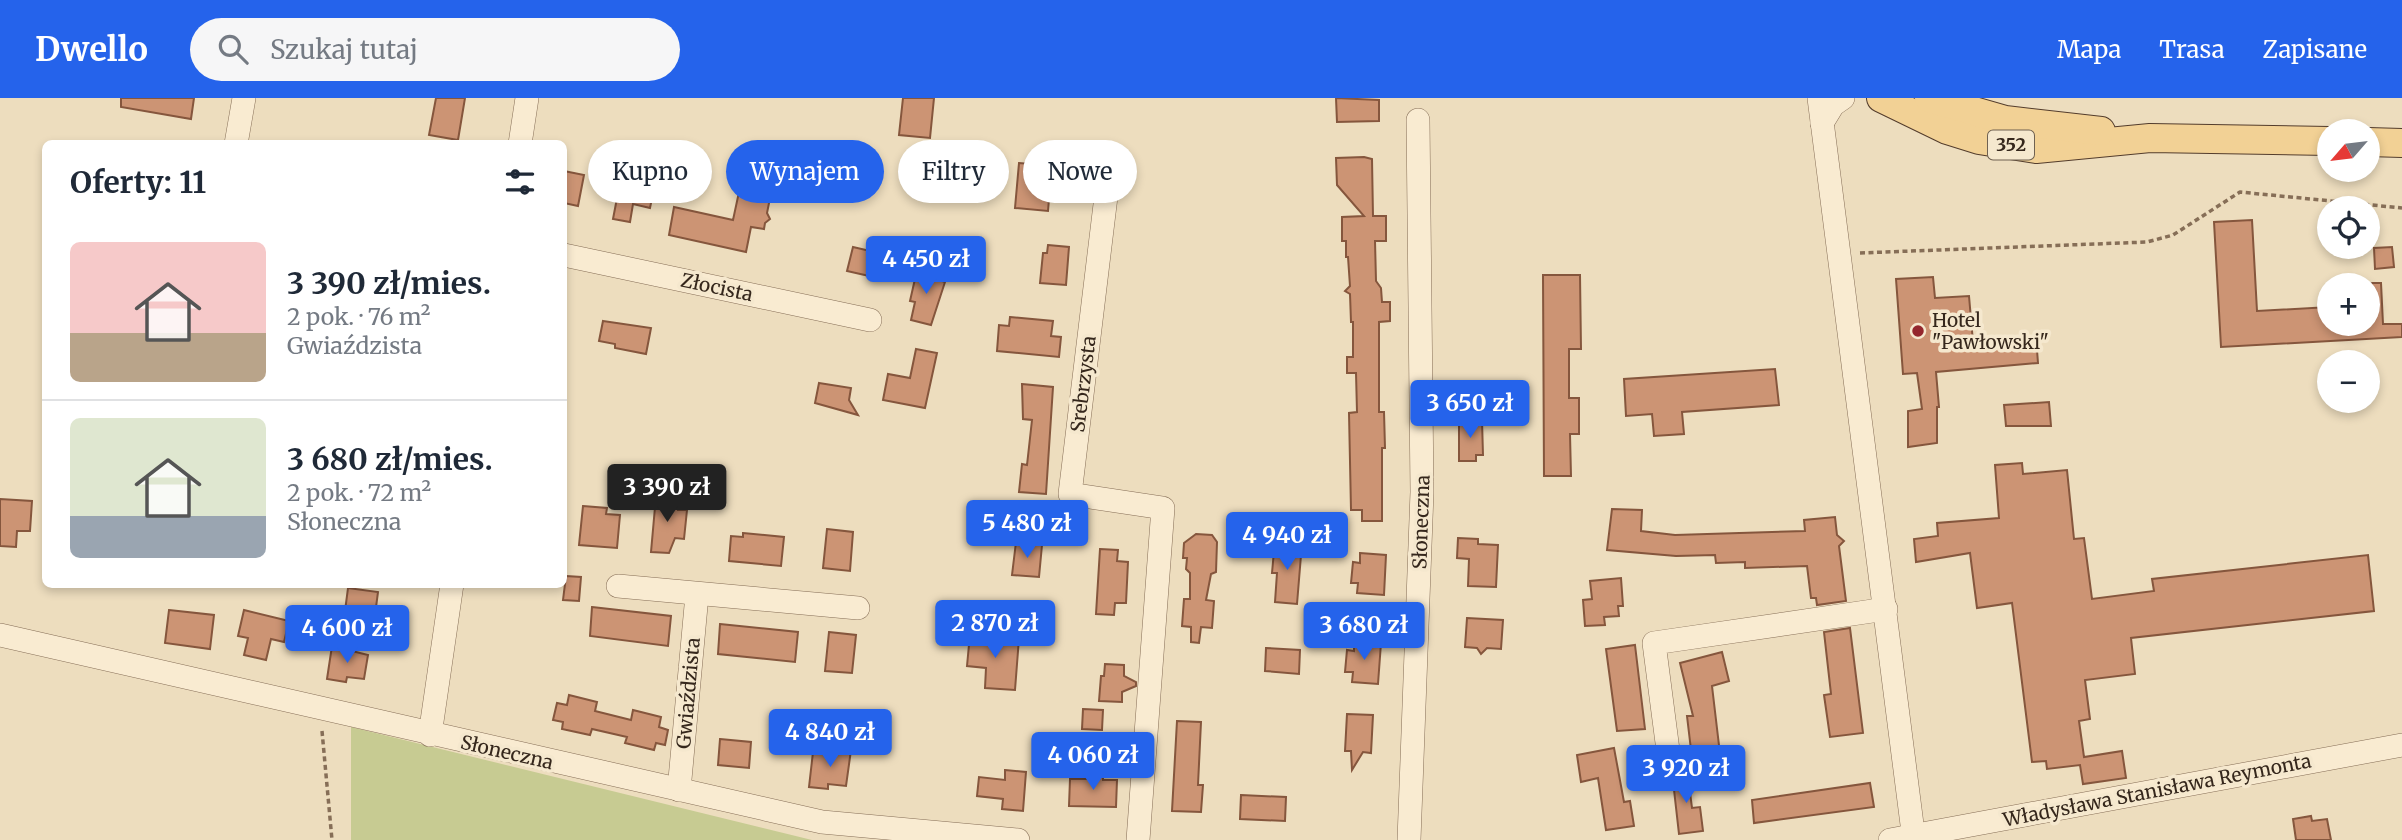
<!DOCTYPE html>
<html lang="pl">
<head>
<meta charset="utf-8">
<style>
  body { margin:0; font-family:Merriweather,serif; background:#f6f6f7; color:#1f2937; height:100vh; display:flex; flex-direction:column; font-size:26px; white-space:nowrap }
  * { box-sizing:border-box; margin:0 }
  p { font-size:23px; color:#747a83 }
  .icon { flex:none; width:38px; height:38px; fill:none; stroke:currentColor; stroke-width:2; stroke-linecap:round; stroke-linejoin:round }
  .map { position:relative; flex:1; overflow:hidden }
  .details { position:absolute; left:42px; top:42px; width:525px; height:448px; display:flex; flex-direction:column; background:#fff; border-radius:10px; box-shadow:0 4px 10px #0003 }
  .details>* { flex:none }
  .banner { position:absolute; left:588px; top:42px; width:665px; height:63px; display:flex; gap:14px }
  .needle { width:46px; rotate:242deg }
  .fabs { position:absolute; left:2317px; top:21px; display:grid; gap:14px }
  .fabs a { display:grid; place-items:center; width:63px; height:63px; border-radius:50%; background:#fff; box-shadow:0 4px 10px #0003; font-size:35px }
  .price { position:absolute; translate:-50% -60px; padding:0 16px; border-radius:7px; background:#2563eb; color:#fff; font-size:23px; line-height:46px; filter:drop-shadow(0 2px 4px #0008) }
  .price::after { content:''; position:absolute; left:50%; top:42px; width:21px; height:16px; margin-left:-10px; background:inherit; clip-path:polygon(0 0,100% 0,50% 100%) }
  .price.current { background:#222; color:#fff }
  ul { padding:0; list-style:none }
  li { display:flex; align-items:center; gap:21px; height:175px; padding:0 28px }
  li+li { border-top:2px solid #e0e1e3 }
  li span { display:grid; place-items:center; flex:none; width:196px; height:140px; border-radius:10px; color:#555 }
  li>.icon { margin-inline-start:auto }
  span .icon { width:84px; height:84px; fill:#fffc; stroke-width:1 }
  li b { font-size:30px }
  h2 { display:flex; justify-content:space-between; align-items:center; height:84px; padding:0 28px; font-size:30px }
  .chip { padding:0 24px; border-radius:32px; background:#fff; box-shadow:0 4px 10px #0003; font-size:24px; line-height:63px }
  .chip.current { background:#2563eb; color:#fff }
  header { display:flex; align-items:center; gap:42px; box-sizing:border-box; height:98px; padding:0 35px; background:#2563eb; color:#fff }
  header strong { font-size:33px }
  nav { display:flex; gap:38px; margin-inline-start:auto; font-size:24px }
  .search { width:490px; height:63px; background:#f6f6f7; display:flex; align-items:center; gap:18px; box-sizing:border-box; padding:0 24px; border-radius:38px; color:#747a83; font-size:26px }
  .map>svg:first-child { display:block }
</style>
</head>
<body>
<header>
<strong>Dwello</strong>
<div class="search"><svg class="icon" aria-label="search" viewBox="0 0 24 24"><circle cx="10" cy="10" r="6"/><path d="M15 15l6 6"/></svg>Szukaj tutaj</div>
<nav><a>Mapa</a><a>Trasa</a><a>Zapisane</a></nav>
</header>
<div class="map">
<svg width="2402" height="742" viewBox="0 0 2402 742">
  <rect width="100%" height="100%" fill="#edddbe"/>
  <!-- green -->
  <polygon fill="#c7cb92" points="351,629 812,742 351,742"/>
  <!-- building -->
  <g fill="#cc9474" stroke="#85563d" stroke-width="2">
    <polygon points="121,0 194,0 191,21 121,9"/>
    <polygon points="436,0 465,0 458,42 429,37"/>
    <polygon points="903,0 934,0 930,40 899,37"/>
    <polygon points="1336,0 1379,2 1379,23 1337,24"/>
    <polygon points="1364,59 1372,61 1373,118 1386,118 1386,143 1375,143 1376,183 1381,190 1382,204 1390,204 1390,223 1379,224 1379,314 1384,314 1385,350 1382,350 1382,423 1362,423 1362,412 1351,412 1349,315 1357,314 1356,275 1347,275 1347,259 1353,259 1353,224 1351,224 1350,196 1345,193 1350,188 1348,159 1346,159 1346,143 1342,143 1342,119 1364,118 1337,87 1336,60"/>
    <polygon points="1019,65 1076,70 1075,91 1050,89 1048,113 1015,110"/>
    <polygon points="623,69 657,76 650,110 633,106 630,124 613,121"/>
    <polygon points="564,73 584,77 578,108 564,105"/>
    <polygon points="739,94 756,94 770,100 767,115 770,121 765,125 764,131 751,129 746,154 669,137 674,109 733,122"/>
    <polygon points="2252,122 2257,213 2329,209 2329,226 2368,226 2368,185 2381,185 2383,226 2402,226 2402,239 2221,249 2214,124"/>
    <polygon points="1048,147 1069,149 1066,187 1040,185 1043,155 1047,155"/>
    <polygon points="853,149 883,156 878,180 847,173"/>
    <polygon points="2392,149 2394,169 2375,171 2374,150"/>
    <polygon points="931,170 939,182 945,184 931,227 911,222 915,204 910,203 917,172 925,174"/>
    <polygon points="1543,177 1580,177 1581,251 1569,251 1569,300 1579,300 1579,336 1570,336 1571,378 1544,378"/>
    <polygon points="1933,179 1935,200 1969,198 1973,244 2036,239 2038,265 1936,274 1939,309 1937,309 1937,345 1908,349 1908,313 1922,311 1917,275 1903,276 1896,181"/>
    <polygon points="1010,219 1053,223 1051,238 1061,239 1059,259 997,253 999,227 1009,228"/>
    <polygon points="603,223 651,230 646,256 615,250 615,246 599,243"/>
    <polygon points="916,251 937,255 925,310 883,302 888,276 910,280"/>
    <polygon points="1775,271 1779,307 1682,314 1684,336 1654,338 1652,316 1626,318 1624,281"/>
    <polygon points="819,285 851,290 849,302 858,317 815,305"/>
    <polygon points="1022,286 1053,289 1046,396 1019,394 1022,366 1027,367 1032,322 1023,321"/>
    <polygon points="2049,304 2051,328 2006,328 2004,307"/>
    <polygon points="1459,322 1482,322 1483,357 1476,357 1476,363 1459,363"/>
    <polygon points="2022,365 2023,376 2067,372 2074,441 2084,440 2092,501 2154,493 2152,481 2368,457 2374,513 2131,540 2135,576 2085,582 2090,621 2079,623 2084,659 2122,653 2126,680 2083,686 2080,667 2047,671 2046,663 2032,664 2012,505 1977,510 1970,455 1916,464 1914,441 1938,438 1937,425 1999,420 1995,367"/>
    <polygon points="656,398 678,400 678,412 687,412 684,441 675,440 669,455 651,454"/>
    <polygon points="0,401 32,403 30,433 17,433 16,449 0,448"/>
    <polygon points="583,408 607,410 606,416 620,417 617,450 579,447"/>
    <polygon points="1612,411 1642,412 1641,433 1675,437 1805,433 1804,422 1835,419 1837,437 1844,443 1839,448 1846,503 1817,507 1816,500 1811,500 1807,468 1745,470 1745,464 1716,465 1715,457 1676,458 1607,452"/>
    <polygon points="827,431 853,434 850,473 823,470"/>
    <polygon points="743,435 784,439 781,468 729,463 731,438 743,439"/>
    <polygon points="1196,436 1212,437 1217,444 1216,474 1211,476 1206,502 1214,503 1212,530 1201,529 1199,545 1191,544 1191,529 1182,528 1184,501 1190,501 1190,475 1186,471 1187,460 1183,460 1184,445"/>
    <polygon points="1458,440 1478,441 1478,446 1498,447 1496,489 1468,488 1469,461 1457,460"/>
    <polygon points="1016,444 1042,447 1039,479 1012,477"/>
    <polygon points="1280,444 1302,445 1297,506 1275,504 1277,475 1272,475 1274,453 1280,454"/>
    <polygon points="1100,451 1118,452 1117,463 1128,464 1126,505 1115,505 1114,517 1096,516"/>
    <polygon points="1360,455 1386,457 1384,497 1357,495 1358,485 1351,485 1353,464 1360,465"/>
    <polygon points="566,478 581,479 579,503 563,502"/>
    <polygon points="1621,480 1623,508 1618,508 1619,518 1604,519 1605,527 1585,528 1583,502 1592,501 1590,483"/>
    <polygon points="348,490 378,494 375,517 345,513"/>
    <polygon points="592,509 671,518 668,548 590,538"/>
    <polygon points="169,512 214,517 210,551 165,545"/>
    <polygon points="244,512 289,523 284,544 271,541 266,562 244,557 248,540 238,538"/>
    <polygon points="1467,520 1503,522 1501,551 1487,550 1481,556 1477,550 1465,549"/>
    <polygon points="720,526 798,534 795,564 718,556"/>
    <polygon points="1850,530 1863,635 1830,639 1824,597 1831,596 1824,534"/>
    <polygon points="829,534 856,537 852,575 825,573"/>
    <polygon points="970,536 1019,540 1015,592 985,590 986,570 967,568"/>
    <polygon points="1354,543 1381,545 1378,586 1352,584 1353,574 1345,574 1347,552 1354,553"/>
    <polygon points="1635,547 1645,631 1617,633 1606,551"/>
    <polygon points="332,548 368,557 364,581 347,579 346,584 327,581"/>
    <polygon points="1266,550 1300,552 1299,576 1265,573"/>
    <polygon points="1722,554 1729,583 1712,588 1720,656 1692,660 1687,618 1693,618 1680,565"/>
    <polygon points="1105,566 1124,567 1124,578 1136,584 1136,588 1122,594 1122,604 1099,603 1101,578 1104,578"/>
    <polygon points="569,597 597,604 595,613 631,622 633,612 661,619 659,629 668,632 665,647 656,645 654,652 625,645 627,639 592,631 590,637 562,631 563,624 553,622 557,605 567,607"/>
    <polygon points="1083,611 1103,612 1102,632 1082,631"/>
    <polygon points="1347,616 1373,617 1371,655 1363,654 1352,672 1351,653 1345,653"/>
    <polygon points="1177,623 1201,624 1198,687 1203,687 1201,714 1172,713"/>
    <polygon points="720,641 751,644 749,670 718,667"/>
    <polygon points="834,649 851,652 846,688 828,686 828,691 809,689 813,654 832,657"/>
    <polygon points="1614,650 1624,704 1630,703 1634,728 1606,732 1598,680 1581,684 1577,657"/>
    <polygon points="1687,671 1692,710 1700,709 1703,733 1679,736 1672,674"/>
    <polygon points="1005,672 1026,674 1023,713 1002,711 1003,701 977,698 979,679 1005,682"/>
    <polygon points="1086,676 1103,677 1103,682 1117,682 1116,709 1069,708 1070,681 1086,681"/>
    <polygon points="1870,685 1874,709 1754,725 1752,702"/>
    <polygon points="1241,697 1286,699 1285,723 1240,721"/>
    <polygon points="2311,718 2312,723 2327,721 2331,742 2296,742 2293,721"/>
  </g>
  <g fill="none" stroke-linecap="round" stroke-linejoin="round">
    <defs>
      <g id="minor">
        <polyline points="1819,0 1914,742"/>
        <polyline points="1822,25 1833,7 1843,0"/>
        <polyline points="236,46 244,0"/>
        <polyline points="520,46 527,0"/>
        <polyline points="1108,82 1070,396 1163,410 1138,742"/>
        <polyline points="564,157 870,222"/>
        <polyline points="618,488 858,510"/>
        <polyline points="0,537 822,724 1018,742"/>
        <polyline points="430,637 452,486"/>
        <polyline points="1669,660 1654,545 1886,511"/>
        <polyline points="679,692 697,497"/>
        <polyline points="1409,742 1422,394 1418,22"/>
        <polyline points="1890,742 2402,647"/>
      </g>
      <g id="major">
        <polyline points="1881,0 1947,32 1979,42 2036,51 2150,40 2329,43"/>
        <polyline points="1929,0 2005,22 2101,33"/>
        <polyline points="2368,44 2402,45"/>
      </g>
    </defs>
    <!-- minor casing -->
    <use href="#minor" stroke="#866e57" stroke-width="24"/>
    <!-- major casing -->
    <use href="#major" stroke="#533c2c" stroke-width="30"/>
    <!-- path -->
    <g stroke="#866e57" stroke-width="3.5" stroke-dasharray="5 3.5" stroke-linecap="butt">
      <polyline points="1860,155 2147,144 2173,137 2240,94 2402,110"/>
      <polyline points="322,633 332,742"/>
    </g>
    <!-- minor -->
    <use href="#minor" stroke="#f9ebd1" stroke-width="23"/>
    <!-- major -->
    <use href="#major" stroke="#f2d195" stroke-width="28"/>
  </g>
  <!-- markers -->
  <circle fill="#94272d" stroke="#f5e8ce" stroke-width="2.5" cx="1918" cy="233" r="7"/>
  <g text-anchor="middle" stroke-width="7" stroke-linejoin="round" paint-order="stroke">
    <!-- shield labels -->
    <rect fill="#f5e8ce" stroke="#6f6151" stroke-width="2" x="1988" y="32.5" width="46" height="29" rx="5"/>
    <g font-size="18" font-weight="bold" fill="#35271c">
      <text x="2011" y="53">352</text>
    </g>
    <!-- street labels -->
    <g font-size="19" fill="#35271c" stroke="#f5e8ce">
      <text transform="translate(717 189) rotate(12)" y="7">Złocista</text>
      <text transform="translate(1083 286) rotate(-83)" y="7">Srebrzysta</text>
      <text transform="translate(1421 424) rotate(-88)" y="7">Słoneczna</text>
      <text transform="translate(688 595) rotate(-85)" y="7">Gwiaździsta</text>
      <text transform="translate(507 654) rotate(13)" y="7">Słoneczna</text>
      <text transform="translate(2157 692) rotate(-11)" y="7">Władysława Stanisława Reymonta</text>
    </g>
    <!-- poi labels -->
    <g font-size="19" fill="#35271c" stroke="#f5e8ce" text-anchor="start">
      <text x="1932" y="229">Hotel<tspan x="1932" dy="22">"Pawłowski"</tspan></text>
    </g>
  </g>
</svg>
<div class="fabs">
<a><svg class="needle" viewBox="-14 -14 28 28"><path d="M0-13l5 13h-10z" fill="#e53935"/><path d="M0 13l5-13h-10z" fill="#747a83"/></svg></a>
<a><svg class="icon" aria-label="locate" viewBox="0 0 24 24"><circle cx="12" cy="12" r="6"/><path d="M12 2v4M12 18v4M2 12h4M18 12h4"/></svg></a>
<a>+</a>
<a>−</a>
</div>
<b class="price" style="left:926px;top:198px">4 450 zł</b>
<b class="price" style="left:1470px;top:342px">3 650 zł</b>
<b class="price current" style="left:667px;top:426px">3 390 zł</b>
<b class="price" style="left:1027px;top:462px">5 480 zł</b>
<b class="price" style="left:1287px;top:474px">4 940 zł</b>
<b class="price" style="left:995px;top:562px">2 870 zł</b>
<b class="price" style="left:1364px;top:564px">3 680 zł</b>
<b class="price" style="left:347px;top:567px">4 600 zł</b>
<b class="price" style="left:830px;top:671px">4 840 zł</b>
<b class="price" style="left:1093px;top:694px">4 060 zł</b>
<b class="price" style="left:1686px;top:707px">3 920 zł</b>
<div class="banner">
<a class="chip">Kupno</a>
<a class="chip current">Wynajem</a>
<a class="chip">Filtry</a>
<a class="chip">Nowe</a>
</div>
<section class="details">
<h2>Oferty: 11<svg class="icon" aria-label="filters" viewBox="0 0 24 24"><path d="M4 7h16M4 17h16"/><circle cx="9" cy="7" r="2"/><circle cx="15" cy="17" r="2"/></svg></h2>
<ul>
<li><span style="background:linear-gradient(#f6c9c9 65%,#b9a48a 0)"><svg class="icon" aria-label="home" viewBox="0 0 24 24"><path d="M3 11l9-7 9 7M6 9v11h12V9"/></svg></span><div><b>3 390 zł/mies.</b><p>2 pok. · 76 m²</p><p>Gwiaździsta</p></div></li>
<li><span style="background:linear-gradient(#dfe7d0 70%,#9aa5b1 0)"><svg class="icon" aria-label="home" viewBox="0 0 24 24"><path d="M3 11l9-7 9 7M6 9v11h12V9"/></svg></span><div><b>3 680 zł/mies.</b><p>2 pok. · 72 m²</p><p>Słoneczna</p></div></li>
</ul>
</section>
</div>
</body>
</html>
